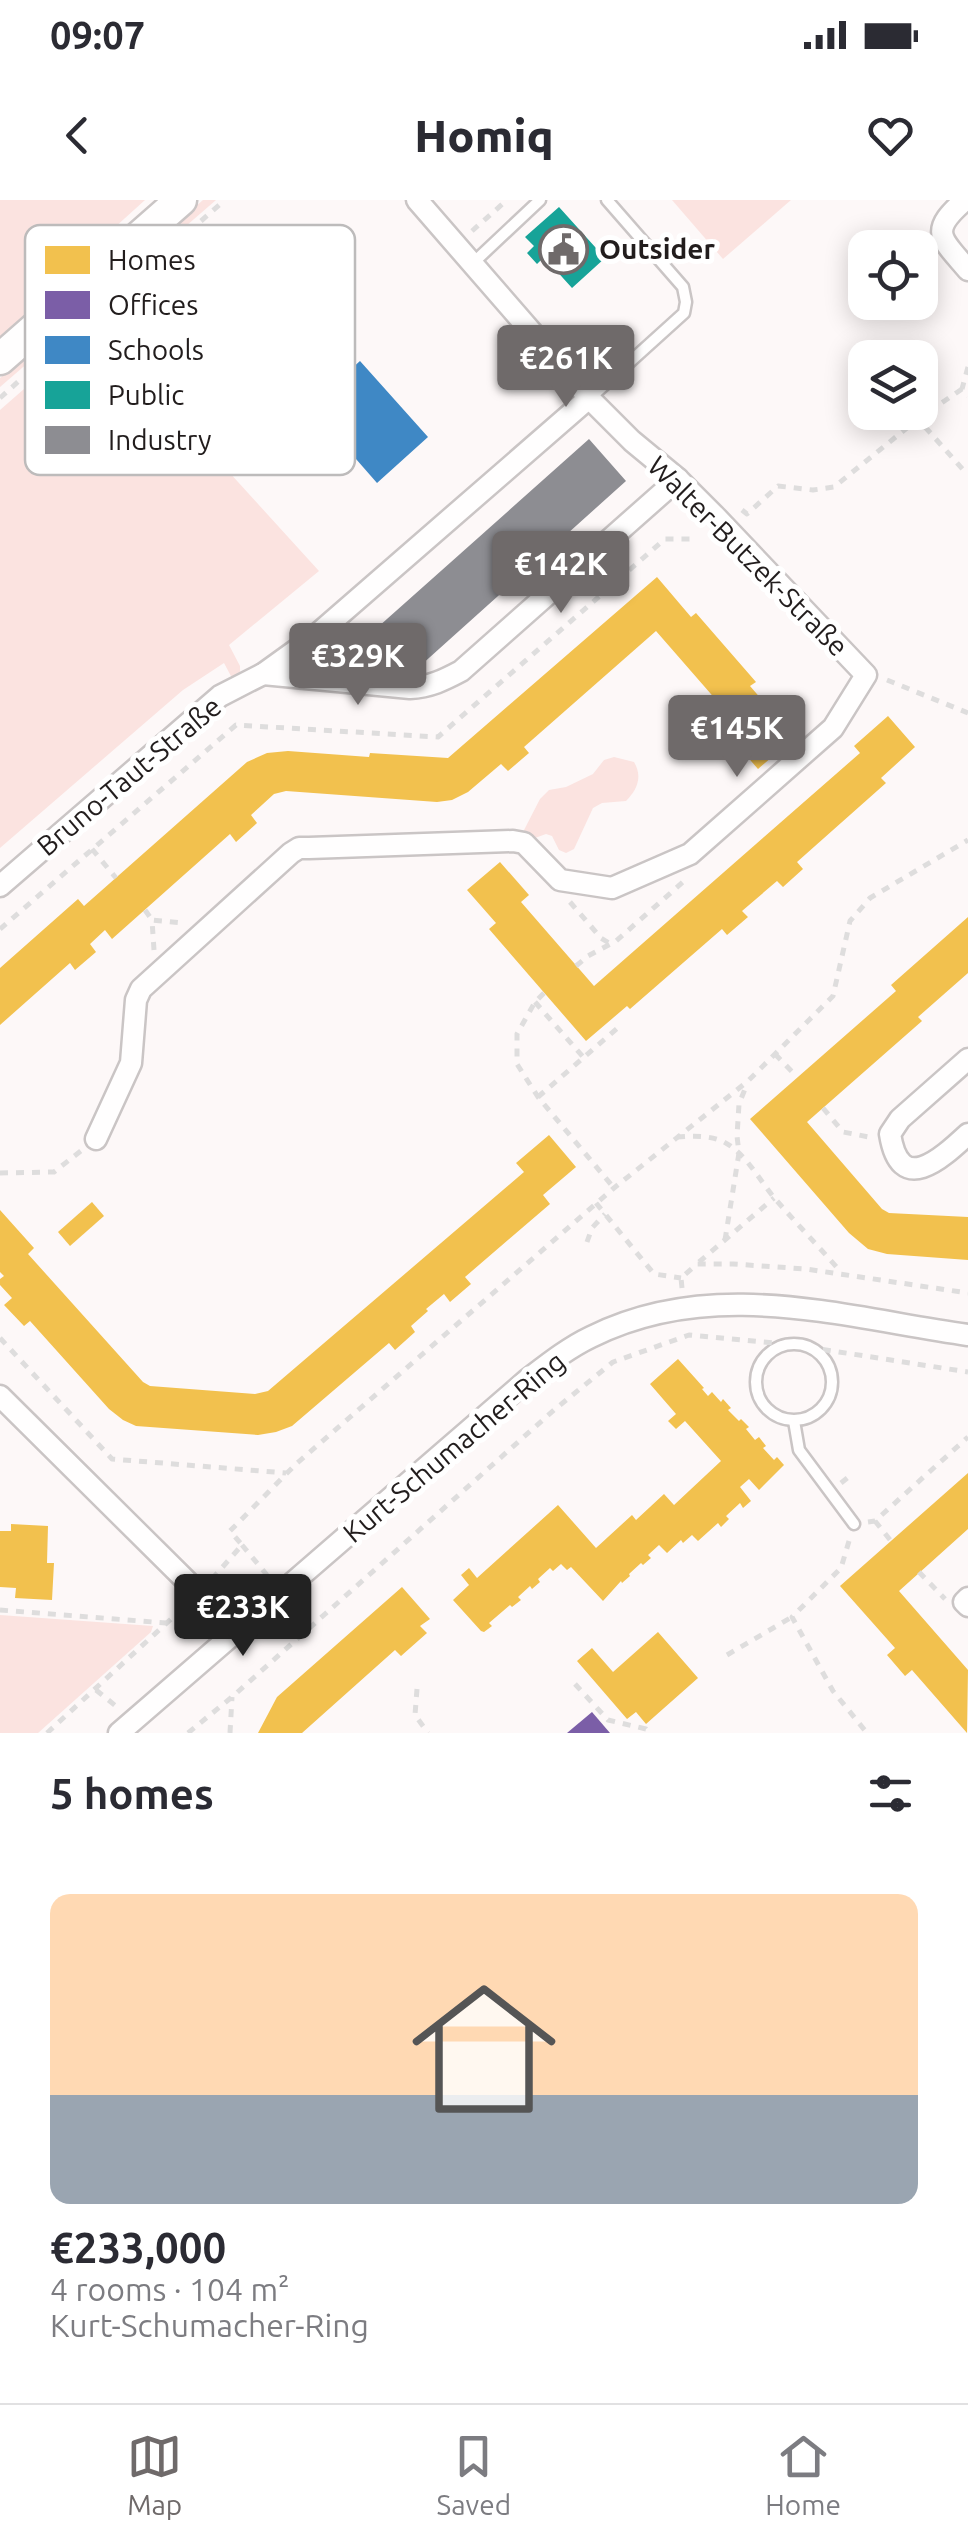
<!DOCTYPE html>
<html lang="en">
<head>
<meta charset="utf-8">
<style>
  body { margin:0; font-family:Ubuntu,sans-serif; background:#f2f2f3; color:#2b2b33; height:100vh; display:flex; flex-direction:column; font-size:38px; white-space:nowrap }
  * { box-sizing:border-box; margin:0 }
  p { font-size:32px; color:#7c7c81 }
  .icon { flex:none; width:55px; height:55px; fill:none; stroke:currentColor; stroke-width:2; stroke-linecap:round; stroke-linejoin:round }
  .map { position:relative; height:1533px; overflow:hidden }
  .details { display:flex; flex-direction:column; background:#fff; flex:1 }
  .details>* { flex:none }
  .tools { position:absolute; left:848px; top:30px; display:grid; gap:20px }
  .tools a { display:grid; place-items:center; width:90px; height:90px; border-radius:20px; background:#fff; box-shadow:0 5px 25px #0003; font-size:50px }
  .price { position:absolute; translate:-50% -85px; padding:0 22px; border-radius:10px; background:#6f6a6a; color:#fff; font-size:32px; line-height:65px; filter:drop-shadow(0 2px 5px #0008) }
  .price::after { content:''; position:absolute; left:50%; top:60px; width:30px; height:22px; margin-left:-15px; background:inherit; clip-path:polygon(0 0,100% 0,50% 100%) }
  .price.on { background:#222; color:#fff }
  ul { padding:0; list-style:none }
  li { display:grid; align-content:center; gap:20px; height:530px; padding:0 50px }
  li span { display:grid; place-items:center; height:310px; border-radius:20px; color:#555 }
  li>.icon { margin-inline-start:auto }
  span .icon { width:180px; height:180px; fill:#fffc; stroke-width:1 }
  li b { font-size:42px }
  h2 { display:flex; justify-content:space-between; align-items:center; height:120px; padding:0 50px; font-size:42px }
  .status { display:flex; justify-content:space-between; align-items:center; height:70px; padding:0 50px; background:#fff; direction:ltr }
  .status svg { height:28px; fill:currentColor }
  header { display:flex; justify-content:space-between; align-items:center; height:130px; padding:0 50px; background:#fff; font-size:45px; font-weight:800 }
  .dock { display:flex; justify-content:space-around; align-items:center; height:140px; border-top:2px solid #e1e1e2; background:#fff; font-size:28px; color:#7c7c81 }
  .dock a { display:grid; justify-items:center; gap:5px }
  .dock .on { color:#6f6a6a }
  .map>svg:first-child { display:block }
</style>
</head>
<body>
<div class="status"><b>09:07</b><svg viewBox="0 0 49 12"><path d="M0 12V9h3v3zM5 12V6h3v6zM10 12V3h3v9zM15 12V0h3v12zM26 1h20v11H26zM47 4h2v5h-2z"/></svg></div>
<header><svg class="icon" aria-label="back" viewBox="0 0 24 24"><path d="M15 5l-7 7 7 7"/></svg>Homiq<svg class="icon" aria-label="heart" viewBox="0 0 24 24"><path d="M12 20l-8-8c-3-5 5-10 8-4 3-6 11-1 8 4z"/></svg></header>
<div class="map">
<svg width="968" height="1533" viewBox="0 0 968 1533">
  <rect width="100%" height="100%" fill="#fdf8f8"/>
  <!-- green -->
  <g fill="#fbe3e0">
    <polygon points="0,0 145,0 114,28 98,59 0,142"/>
    <polygon points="203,0 216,0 0,187 0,178"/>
    <polygon points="672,0 791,0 723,59"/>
    <polygon points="96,126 319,371 229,445 240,466 240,472 232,478 224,463 183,490 0,648 0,210"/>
    <path d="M 614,557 L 634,562 C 643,577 637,590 626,601 L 602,603 L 593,608 L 574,649 L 566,653 L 559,650 L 552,636 L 546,634 L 535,638 L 523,632 L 540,599 L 549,590 L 566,587 L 593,574 L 604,560 Z"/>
    <polygon points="0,1415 153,1426 151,1432 38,1533 0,1533"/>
  </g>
  <!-- homes -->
  <g fill="#f2c14e">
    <polygon points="657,377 691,417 696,413 756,482 750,486 781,522 766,536 779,551 758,569 745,554 750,549 720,513 724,509 656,431 524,547 529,553 508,571 501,564 468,592 452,600 437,602 286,591 274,594 251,615 257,623 236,642 230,634 112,739 105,730 90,744 96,752 75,770 70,763 0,825 0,768 78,699 84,706 247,562 267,553 288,551 369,557 370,553 448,558"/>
    <polygon points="888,516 915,547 881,578 886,583 797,662 803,669 783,687 777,681 742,711 748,717 727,735 722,729 630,809 627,806 586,841 489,729 496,723 467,690 500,662 529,695 521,702 594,786 860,553 854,546"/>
    <polygon points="968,717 968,773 918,817 922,821 807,922 882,1009 889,1013 968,1017 968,1060 887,1054 868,1049 849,1033 750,919 896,791 891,785"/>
    <polygon points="549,935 576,967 543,995 550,1004 465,1077 471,1084 450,1102 444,1094 426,1109 428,1111 411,1126 415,1132 395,1150 389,1143 292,1226 276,1232 258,1235 136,1226 123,1220 109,1209 30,1121 24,1126 4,1105 12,1098 0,1085 0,1079 4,1076 0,1072 0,1010 34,1048 28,1054 143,1182 150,1186 255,1194 268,1191 524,972 516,963"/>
    <polygon points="92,1002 104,1016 70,1046 58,1032"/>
    <polygon points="678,1159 704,1188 702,1189 708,1196 712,1192 721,1202 723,1199 731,1208 728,1210 739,1221 741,1219 749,1227 746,1229 755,1240 759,1237 766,1246 763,1248 774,1260 777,1257 784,1265 759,1290 749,1279 740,1287 751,1301 743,1308 740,1303 726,1316 729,1319 721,1327 718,1323 698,1341 692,1335 683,1343 681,1340 667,1353 659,1345 648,1355 651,1358 643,1365 641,1363 629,1374 630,1376 622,1383 621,1381 603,1401 571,1367 567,1370 561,1364 553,1371 550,1368 538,1379 540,1382 532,1389 530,1386 518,1397 521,1400 512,1407 510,1405 489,1423 492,1426 484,1432 481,1431 453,1400 469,1385 461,1375 469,1368 477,1378 558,1305 596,1348 632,1315 636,1320 664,1294 674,1305 721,1261 685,1221 676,1229 668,1221 676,1214 650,1184"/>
    <polygon points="968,1273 968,1329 899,1391 968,1470 967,1533 912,1470 905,1476 887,1455 895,1448 840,1386"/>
    <polygon points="11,1324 48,1326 47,1363 54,1363 52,1400 15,1398 16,1388 0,1387 0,1331 11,1331"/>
    <polygon points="402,1387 430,1419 420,1426 427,1433 401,1456 395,1450 302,1533 258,1533 277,1497"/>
    <polygon points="658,1432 698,1478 646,1524 636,1512 627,1519 577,1461 592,1448 613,1472"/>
  </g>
  <!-- offices -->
  <polygon fill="#7b5ea7" points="592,1512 610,1533 567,1533"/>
  <!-- schools -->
  <polygon fill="#3f88c5" points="251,99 330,188 360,161 428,237 377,283 321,219 290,247 200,145"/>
  <!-- public -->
  <polygon fill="#17a398" points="559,7 605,58 572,88 544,57 537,64 527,53 534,46 525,37"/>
  <!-- industry -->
  <polygon fill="#8d8d92" points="589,239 626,281 410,475 398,461 386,473 360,443"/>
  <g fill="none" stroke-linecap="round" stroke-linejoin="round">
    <defs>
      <g id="service">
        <polyline points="472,64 540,0"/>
        <polyline points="590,198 684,113 686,102 683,87 607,0"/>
        <circle cx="794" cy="1182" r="38"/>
        <polyline points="794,1221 799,1250 854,1324"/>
      </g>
      <g id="minor">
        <path d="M 965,0 C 928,32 941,38 968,70"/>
        <path d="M 263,474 L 410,488 C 430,487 444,480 461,471 L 678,279"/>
        <polyline points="0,686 220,496 263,474 313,438 589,198"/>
        <path d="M 968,859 L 900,919 L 890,934 C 900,997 941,959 968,934"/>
        <polyline points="96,939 131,863 136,800 141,789 291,653 299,648 309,648 513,641 524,643 560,680 612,688 690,654 833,528 866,475 714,315 678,279 632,241 589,198 417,0"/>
        <polyline points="0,1196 237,1431"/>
        <polyline points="968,1398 964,1402 968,1406"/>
        <path d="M 119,1533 L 527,1180 C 548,1164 568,1148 591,1137 C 713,1076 841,1117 968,1135"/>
      </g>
      <polyline id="secondary" points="0,159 181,0"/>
    </defs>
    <!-- service casing -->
    <use href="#service" stroke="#cac5c5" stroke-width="15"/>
    <!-- minor casing -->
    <use href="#minor" stroke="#cac5c5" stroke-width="25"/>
    <!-- secondary casing -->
    <use href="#secondary" stroke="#cac5c5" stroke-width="35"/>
    <!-- path -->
    <g stroke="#dedddd" stroke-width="5" stroke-dasharray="8 8" stroke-linecap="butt">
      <polyline points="201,21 225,0"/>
      <polyline points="472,31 507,0"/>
      <polyline points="968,167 962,189 968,196"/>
      <polyline points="962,189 918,219 966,273"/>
      <polyline points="0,198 20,180"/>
      <polyline points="742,310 747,314 778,286 813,290 834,287 918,219"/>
      <polyline points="887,480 968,513"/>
      <polyline points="92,649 116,678"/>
      <polyline points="570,702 601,738 609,743"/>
      <polyline points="145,710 152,720"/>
      <polyline points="0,729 236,525 438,537 665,339 691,339"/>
      <polyline points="154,750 152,720 182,723"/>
      <polyline points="576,766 588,756 616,741 683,682"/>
      <polyline points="544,793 535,802 517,834 517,864 538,897 614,988"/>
      <polyline points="535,802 584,858"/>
      <polyline points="775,854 797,877"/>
      <polyline points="538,897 621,825"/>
      <polyline points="823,908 843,932 869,937"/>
      <path d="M 677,937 C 693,936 709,935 724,942 C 747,954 760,982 777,1001 C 798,1025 820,1048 841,1072"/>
      <polyline points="0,973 54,972 82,950"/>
      <polyline points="596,1003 654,1074 681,1078"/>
      <polyline points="725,1040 739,953 737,936 739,904 747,884"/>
      <polyline points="587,1042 592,1028 605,1014"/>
      <polyline points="699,1062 774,998"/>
      <polyline points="682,1088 681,1078 697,1064 733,1064 806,1069 968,1093"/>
      <polyline points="0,1138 112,1259 286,1273"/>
      <polyline points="807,1147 968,1172"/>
      <polyline points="841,1283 851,1275"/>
      <polyline points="875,1321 891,1341"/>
      <polyline points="868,1322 875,1321 968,1237"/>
      <polyline points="849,1341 841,1368 792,1417 833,1491 867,1533"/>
      <polyline points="242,1345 267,1375"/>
      <polyline points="919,1372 945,1399"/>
      <polyline points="212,1379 242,1345 230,1331 296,1264 614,988 748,881 833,796 850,721 870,698 968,640"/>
      <polyline points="0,1410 166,1423"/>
      <polyline points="727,1455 792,1417"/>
      <polyline points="575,1484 608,1520 646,1529 649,1533"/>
      <polyline points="417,1489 415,1515 428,1533"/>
      <polyline points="96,1490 117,1507"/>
      <polyline points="47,1533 183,1408"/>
      <polyline points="188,1533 232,1497 554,1210 613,1162 689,1135 786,1144"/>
      <polyline points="230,1533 232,1497"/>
    </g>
    <!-- service -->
    <use href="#service" stroke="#fffefe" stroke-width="10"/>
    <!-- minor -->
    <use href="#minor" stroke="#fffefe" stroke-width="20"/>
    <!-- secondary -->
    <use href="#secondary" stroke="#fffefe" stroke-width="30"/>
  </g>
  <!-- icons -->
  <defs>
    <symbol id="civic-ring" viewBox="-11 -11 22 22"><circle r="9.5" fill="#fff" stroke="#6f6a6a" stroke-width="1.5"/><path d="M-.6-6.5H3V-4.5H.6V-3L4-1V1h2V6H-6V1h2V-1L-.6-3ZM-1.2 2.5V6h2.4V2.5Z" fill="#6f6a6a"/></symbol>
  </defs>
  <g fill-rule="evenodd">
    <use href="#civic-ring" x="536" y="22" width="55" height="55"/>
  </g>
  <g text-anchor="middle" stroke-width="10" stroke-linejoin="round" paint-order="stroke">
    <!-- poi labels -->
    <g font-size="28" font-weight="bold" fill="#221d1d" stroke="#fff" text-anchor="start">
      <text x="599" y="59">Outsider</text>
    </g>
    <!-- street labels -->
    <g font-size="28" fill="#221d1d" stroke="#fff">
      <text transform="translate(748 356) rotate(45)" y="10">Walter-Butzek-Straße</text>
      <text transform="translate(129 576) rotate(-40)" y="10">Bruno-Taut-Straße</text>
      <text transform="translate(454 1247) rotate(-40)" y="10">Kurt-Schumacher-Ring</text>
    </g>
  </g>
  <!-- legend -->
  <rect x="25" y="25" width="330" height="250" rx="15" fill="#fff" stroke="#bdbbbb" stroke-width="2.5"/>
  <rect x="45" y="46" width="45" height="28" fill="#f2c14e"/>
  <rect x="45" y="91" width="45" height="28" fill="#7b5ea7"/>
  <rect x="45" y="136" width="45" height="28" fill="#3f88c5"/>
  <rect x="45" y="181" width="45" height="28" fill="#17a398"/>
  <rect x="45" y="226" width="45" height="28" fill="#8d8d92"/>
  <g font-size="28" fill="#221d1d">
    <text x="108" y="70">Homes</text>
    <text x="108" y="115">Offices</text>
    <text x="108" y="160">Schools</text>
    <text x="108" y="205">Public</text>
    <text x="108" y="250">Industry</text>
  </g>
</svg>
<div class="tools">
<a><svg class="icon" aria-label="locate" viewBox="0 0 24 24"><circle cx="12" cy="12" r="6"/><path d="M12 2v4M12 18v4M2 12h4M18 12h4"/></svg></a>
<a><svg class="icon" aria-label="layers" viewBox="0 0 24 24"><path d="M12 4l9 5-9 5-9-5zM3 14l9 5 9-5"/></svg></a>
</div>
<b class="price" style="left:566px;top:210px">€261K</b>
<b class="price" style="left:561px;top:416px">€142K</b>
<b class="price" style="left:358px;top:508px">€329K</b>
<b class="price" style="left:737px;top:580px">€145K</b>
<b class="price on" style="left:243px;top:1459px">€233K</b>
</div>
<section class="details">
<h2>5 homes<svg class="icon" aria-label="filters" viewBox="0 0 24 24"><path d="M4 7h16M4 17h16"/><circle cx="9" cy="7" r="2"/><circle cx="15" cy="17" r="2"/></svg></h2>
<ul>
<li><span style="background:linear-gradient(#ffd9b3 65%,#9aa5b1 0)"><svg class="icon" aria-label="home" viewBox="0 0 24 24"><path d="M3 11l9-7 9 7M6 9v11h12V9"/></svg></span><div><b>€233,000</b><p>4 rooms · 104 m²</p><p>Kurt-Schumacher-Ring</p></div></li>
</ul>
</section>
<nav class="dock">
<a class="on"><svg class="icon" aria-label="map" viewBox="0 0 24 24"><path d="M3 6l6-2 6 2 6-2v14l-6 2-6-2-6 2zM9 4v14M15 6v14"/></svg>Map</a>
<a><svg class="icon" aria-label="saved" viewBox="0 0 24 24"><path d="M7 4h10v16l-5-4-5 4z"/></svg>Saved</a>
<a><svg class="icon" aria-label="home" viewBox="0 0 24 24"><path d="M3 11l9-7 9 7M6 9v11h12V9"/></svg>Home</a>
</nav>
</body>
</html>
